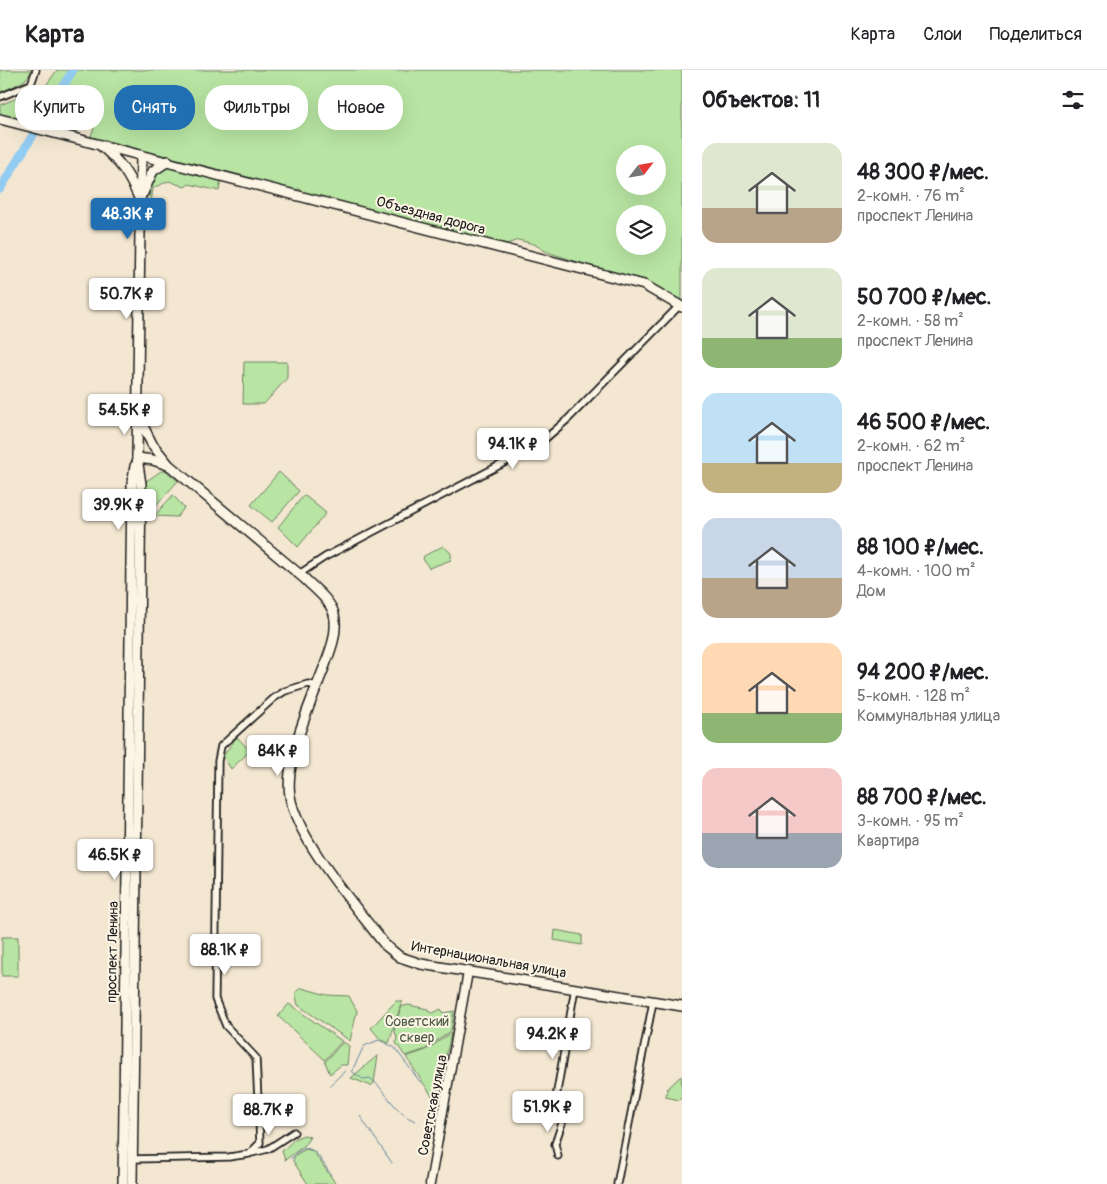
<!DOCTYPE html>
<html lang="ru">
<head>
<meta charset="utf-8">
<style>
  body { margin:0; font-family:Pangolin,sans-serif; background:#f2f2f2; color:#202124; height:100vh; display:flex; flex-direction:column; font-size:19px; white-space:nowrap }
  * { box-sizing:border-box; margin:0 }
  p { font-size:16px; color:#757577 }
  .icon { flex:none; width:28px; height:28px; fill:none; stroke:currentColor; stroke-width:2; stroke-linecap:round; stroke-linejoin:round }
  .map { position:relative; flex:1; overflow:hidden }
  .sheet { display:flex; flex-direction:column; background:#fff; width:425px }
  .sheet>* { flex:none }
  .hud { position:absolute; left:15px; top:15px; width:475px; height:45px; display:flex; gap:10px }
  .needle { width:32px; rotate:59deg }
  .tools { position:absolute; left:616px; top:75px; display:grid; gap:10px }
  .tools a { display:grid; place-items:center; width:50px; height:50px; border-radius:50%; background:#fff; box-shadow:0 5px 20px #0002; font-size:25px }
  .price { position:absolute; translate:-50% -42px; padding:0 11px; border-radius:5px; background:#fff; color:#222; font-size:16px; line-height:32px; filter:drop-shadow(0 1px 2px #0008) }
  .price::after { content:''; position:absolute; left:50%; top:30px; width:15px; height:11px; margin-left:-8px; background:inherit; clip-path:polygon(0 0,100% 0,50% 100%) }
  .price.current { background:#1f6fb2; color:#fff }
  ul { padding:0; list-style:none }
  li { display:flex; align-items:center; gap:15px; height:125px; padding:0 20px }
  li span { display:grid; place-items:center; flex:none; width:140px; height:100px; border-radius:15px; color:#555 }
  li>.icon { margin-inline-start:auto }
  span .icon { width:60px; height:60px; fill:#fffc; stroke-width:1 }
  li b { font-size:21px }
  h2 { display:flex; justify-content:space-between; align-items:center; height:60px; padding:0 20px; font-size:21px }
  .pill { padding:0 18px; border-radius:20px; background:#fff; box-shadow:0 5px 20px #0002; font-size:18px; line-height:45px }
  .pill.current { background:#1f6fb2; color:#fff }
  header { display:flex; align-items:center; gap:30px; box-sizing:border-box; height:70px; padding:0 25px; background:#fff; border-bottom:1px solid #e0e0e0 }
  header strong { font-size:24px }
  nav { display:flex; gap:28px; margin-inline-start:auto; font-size:18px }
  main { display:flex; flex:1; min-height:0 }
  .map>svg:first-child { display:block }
</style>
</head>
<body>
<header>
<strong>Карта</strong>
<nav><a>Карта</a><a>Слои</a><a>Поделиться</a></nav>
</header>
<main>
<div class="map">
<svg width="682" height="1114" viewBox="0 0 682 1114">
  <rect width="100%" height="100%" fill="#f3e7d1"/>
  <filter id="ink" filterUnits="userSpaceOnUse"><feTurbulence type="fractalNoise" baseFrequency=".02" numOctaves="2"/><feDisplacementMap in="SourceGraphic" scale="10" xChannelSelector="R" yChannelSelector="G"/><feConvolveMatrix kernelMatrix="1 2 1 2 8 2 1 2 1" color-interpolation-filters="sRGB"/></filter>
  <g filter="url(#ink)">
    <!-- green -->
    <g fill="#b8e5a3" stroke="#6a8060" fill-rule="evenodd">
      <polygon points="0,0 33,0 24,11 0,23"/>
      <path d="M 57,0 L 682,0 L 682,232 L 640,212 L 547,182 L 534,174 L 518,170 L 507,174 L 305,124 L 300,119 L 292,120 L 94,70 L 91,66 L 96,52 L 90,46 L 84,49 L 78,61 L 67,63 L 0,46 L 0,35 L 45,17 ZM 625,84 L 658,84 L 658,116 L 625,116 ZM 625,144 L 658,144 L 658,176 L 625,176 Z"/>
      <polygon points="163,95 221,109 219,121 189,114 185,117 169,111 153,118 151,134 149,133 150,112"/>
      <polygon points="244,292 287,292 287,308 264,334 243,334"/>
      <polygon points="161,401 166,401 178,411 145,447 145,412"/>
      <polygon points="279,402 299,421 272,452 251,435"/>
      <polygon points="173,425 184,438 177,447 154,446"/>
      <polygon points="304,425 326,443 298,477 278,457"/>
      <polygon points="443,476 451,483 451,490 429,498 423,489 424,486"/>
      <polygon points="237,667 250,681 231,699 223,686"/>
      <polygon points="555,860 582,865 582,875 554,870"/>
      <rect x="2" y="867" width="16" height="39"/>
      <polygon points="302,918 327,925 349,926 357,941 350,971 298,935 295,923"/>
      <polygon points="396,931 402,931 389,973 381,970 371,958"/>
      <polygon points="289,934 342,971 325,990 278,946"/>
      <polygon points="408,935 428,939 429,942 433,943 441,939 443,943 454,941 451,961 424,980 405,986 396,973 397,967 394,960 401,937"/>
      <polygon points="451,963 440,1015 434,1029 406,987 426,980"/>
      <polygon points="343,972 349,976 347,995 341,995 330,1004 325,992"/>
      <polygon points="378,985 374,1013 371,1016 351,1008"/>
      <polygon points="681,1006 682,1027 679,1030 666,1027 667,1019"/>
      <polygon points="304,1065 310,1067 304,1076 285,1090 282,1081 296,1068"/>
      <polygon points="306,1079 313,1081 336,1114 308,1114 293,1091 295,1085"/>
    </g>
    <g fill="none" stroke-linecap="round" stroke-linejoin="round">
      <!-- stream -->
      <g stroke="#63869c" stroke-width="1">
        <polyline points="364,976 379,970 394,977 421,1013"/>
        <path d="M 351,1001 L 363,1009 L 370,1008 C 387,1021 394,1043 415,1051"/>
        <polyline points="352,1001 363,978"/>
        <polyline points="330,1015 346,1000"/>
        <polyline points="360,1046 392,1093"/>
        <path d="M 291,1089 C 310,1064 320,1089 331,1105"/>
      </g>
      <!-- river -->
      <polyline stroke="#93ccf2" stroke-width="9" points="0,119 73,0"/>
      <defs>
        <g id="minor">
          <polyline points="0,27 31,14 36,0"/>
          <polyline points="299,504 325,487 538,375 568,349 680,235"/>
          <polyline points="252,1083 268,1079 294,1062"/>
          <polyline points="558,1086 555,1074 566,1041 554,1039 575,918"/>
          <polyline points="132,1089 229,1087 249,1084 260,1073 256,988 226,956 215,929 218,691 221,676 274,628 285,621 308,614 317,616"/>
          <polyline points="617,1114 653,932"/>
        </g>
        <polyline id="tertiary" points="430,1114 468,902"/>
        <g id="secondary">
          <path d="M 100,75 C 120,91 129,105 139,128"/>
          <polyline points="143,123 153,101 168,91"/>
          <path d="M 139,348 L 152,374 L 169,395 L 305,509 C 315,519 330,530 334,544 C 338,562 331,579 325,595 C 312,630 284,690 290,726 C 297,770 357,838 385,875 L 400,887 L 421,894 L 682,936"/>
          <polyline points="137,388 153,390 168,395"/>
          <polyline points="123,1114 132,414 135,396"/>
          <polyline points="132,1114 141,414 137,388 141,85"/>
        </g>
        <polyline id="primary" points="0,49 644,215 682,237"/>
      </defs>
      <!-- minor casing -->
      <use href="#minor" stroke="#1c1c1c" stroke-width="9"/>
      <!-- tertiary casing -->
      <use href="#tertiary" stroke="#1c1c1c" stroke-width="11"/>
      <!-- secondary casing -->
      <use href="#secondary" stroke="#1c1c1c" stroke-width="12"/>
      <!-- primary casing -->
      <use href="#primary" stroke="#1c1c1c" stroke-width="12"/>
      <!-- minor -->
      <use href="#minor" stroke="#fcf5e5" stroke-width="5.5"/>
      <!-- tertiary -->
      <use href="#tertiary" stroke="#fcf5e5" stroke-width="8"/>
      <!-- secondary -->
      <use href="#secondary" stroke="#fcf5e5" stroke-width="9"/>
      <!-- primary -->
      <use href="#primary" stroke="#fcf5e5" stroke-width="9"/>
    </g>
  </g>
  <g text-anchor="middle" stroke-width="4" stroke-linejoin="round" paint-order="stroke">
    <!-- street labels -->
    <g font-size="14" fill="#1c1c1c" stroke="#fcf5e5">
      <text transform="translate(431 145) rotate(15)" y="5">Объездная дорога</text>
      <text transform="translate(112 882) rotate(-89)" y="5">проспект Ленина</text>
      <text transform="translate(489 889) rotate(10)" y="5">Интернациональная улица</text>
      <text transform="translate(432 1035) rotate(-79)" y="5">Советская улица</text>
    </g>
    <!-- park labels -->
    <g font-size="14" fill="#4b5844" stroke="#fcf5e5">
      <text x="417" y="956">Советский<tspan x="417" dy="16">сквер</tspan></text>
    </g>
  </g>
</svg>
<div class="tools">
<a><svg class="needle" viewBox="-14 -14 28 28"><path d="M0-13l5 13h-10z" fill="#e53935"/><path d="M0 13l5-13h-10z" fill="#757577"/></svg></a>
<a><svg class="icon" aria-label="layers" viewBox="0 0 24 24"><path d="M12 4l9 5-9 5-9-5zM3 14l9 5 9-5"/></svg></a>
</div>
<b class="price current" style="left:128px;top:170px">48.3K ₽</b>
<b class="price" style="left:127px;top:250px">50.7K ₽</b>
<b class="price" style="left:125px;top:366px">54.5K ₽</b>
<b class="price" style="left:513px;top:400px">94.1K ₽</b>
<b class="price" style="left:119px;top:461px">39.9K ₽</b>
<b class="price" style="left:278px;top:707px">84K ₽</b>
<b class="price" style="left:115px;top:811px">46.5K ₽</b>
<b class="price" style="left:225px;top:906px">88.1K ₽</b>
<b class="price" style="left:553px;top:990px">94.2K ₽</b>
<b class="price" style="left:548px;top:1063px">51.9K ₽</b>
<b class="price" style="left:269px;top:1066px">88.7K ₽</b>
<div class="hud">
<a class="pill">Купить</a>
<a class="pill current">Снять</a>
<a class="pill">Фильтры</a>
<a class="pill">Новое</a>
</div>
</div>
<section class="sheet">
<h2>Объектов: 11<svg class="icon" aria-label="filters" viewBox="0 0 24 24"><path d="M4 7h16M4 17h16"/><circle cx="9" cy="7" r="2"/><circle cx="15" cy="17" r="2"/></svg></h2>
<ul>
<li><span style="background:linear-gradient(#dfe7d0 65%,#b9a48a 0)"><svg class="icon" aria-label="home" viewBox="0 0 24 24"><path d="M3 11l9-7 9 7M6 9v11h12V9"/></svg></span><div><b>48 300 ₽/мес.</b><p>2-комн. · 76 m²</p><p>проспект Ленина</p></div></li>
<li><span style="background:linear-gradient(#dfe7d0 70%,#8fb573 0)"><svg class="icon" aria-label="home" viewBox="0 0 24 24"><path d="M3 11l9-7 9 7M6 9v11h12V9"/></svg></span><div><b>50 700 ₽/мес.</b><p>2-комн. · 58 m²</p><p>проспект Ленина</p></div></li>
<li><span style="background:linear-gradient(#bfe0f5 70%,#c2b280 0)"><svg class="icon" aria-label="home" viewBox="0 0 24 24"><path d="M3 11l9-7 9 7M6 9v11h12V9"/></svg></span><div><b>46 500 ₽/мес.</b><p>2-комн. · 62 m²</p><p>проспект Ленина</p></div></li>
<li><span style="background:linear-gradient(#c9d6e8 60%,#b9a48a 0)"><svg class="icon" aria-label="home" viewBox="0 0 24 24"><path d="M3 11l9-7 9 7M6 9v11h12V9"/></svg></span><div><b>88 100 ₽/мес.</b><p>4-комн. · 100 m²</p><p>Дом</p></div></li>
<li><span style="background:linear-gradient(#ffd9b3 70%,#8fb573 0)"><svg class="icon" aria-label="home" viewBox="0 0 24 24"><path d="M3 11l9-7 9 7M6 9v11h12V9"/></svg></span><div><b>94 200 ₽/мес.</b><p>5-комн. · 128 m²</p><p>Коммунальная улица</p></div></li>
<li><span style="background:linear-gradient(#f6c9c9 65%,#9aa5b1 0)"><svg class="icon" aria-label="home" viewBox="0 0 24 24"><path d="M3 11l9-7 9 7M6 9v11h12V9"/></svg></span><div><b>88 700 ₽/мес.</b><p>3-комн. · 95 m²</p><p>Квартира</p></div></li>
</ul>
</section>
</main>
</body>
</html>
